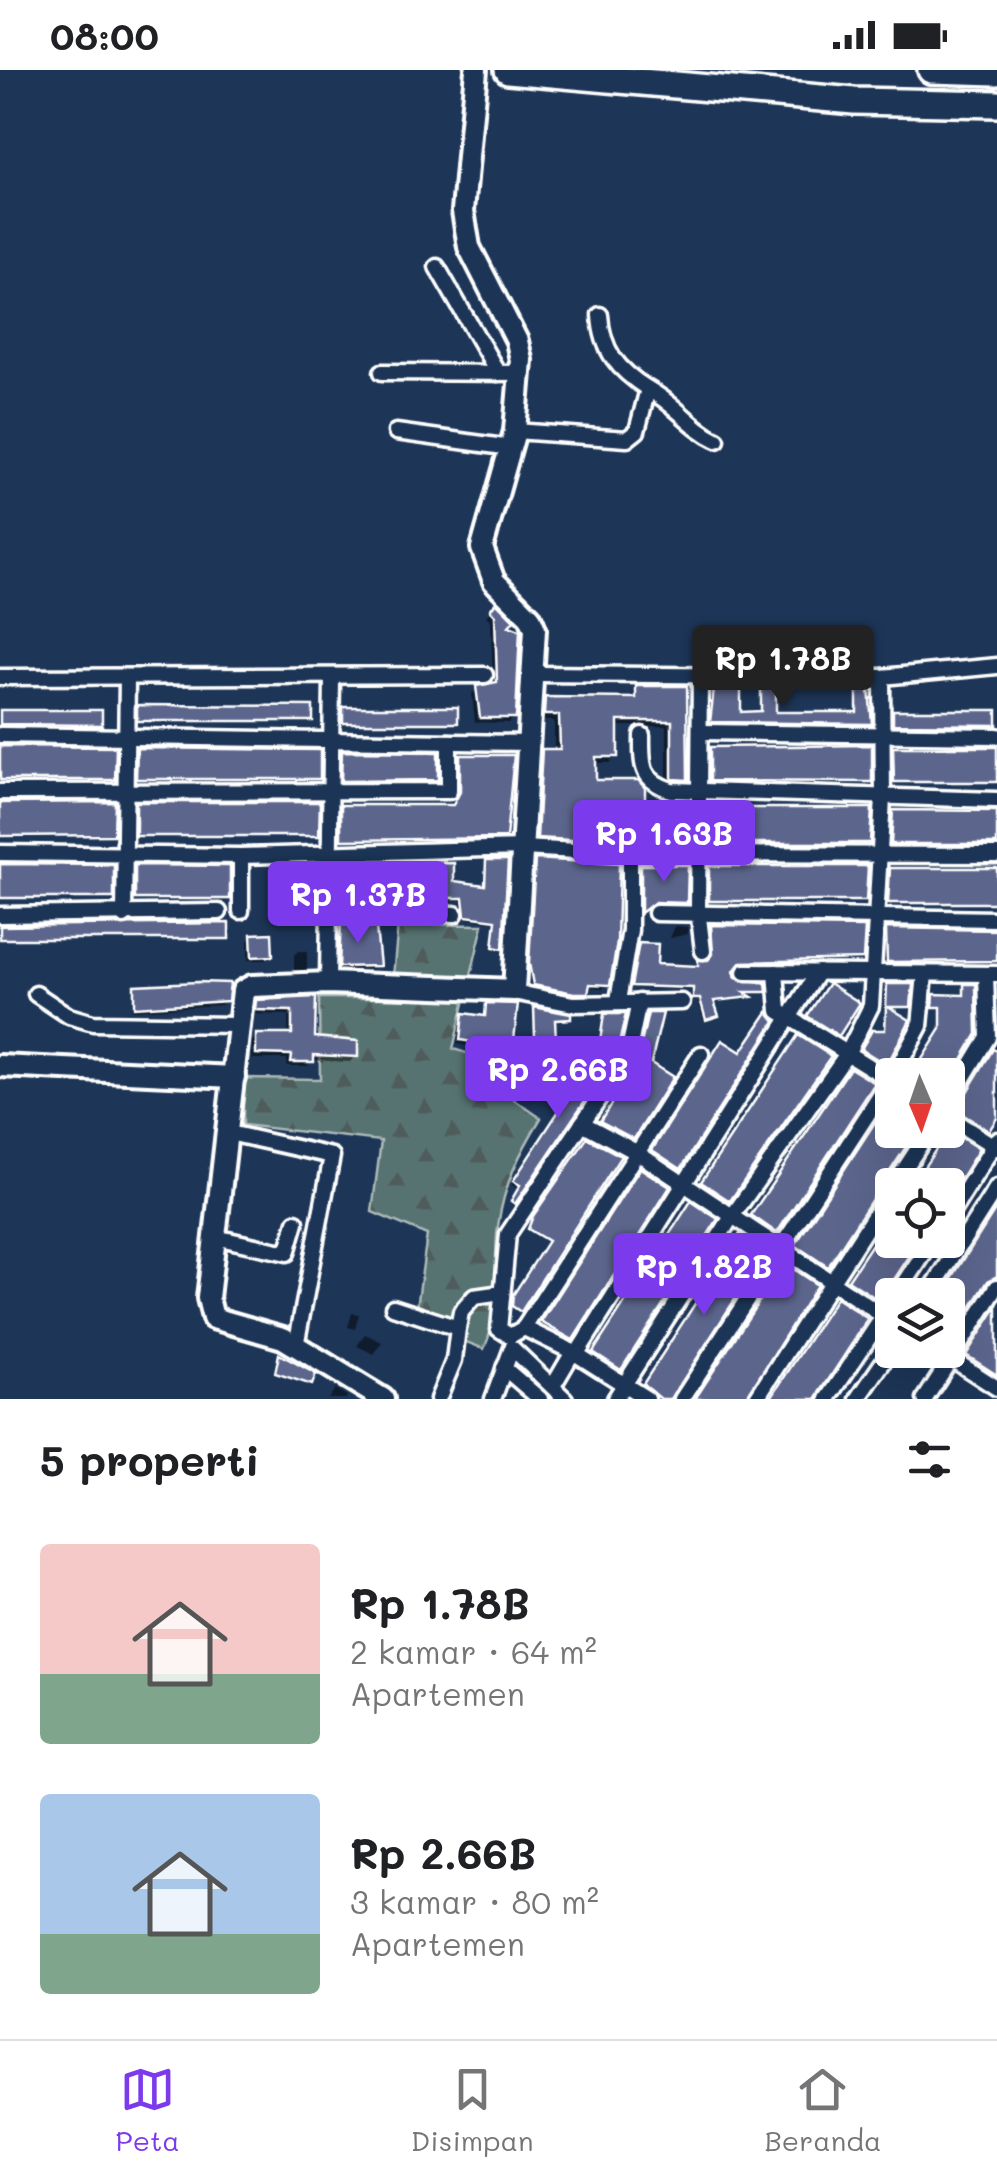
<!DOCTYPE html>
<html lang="id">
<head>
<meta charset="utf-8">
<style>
  body { margin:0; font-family:Mali,sans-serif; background:#f6f6f6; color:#202124; height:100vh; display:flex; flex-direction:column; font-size:38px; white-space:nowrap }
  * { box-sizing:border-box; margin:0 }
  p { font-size:32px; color:#757577 }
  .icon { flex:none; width:55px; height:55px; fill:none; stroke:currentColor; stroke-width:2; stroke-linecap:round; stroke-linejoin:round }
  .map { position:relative; height:1329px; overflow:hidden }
  .drawer { display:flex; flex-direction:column; background:#fff; flex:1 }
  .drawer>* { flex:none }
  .needle { width:65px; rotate:178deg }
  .tools { position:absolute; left:875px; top:988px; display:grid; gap:20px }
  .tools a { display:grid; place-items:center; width:90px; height:90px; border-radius:10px; background:#fff; box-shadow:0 10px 40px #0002; font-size:50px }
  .price { position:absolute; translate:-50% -85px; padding:0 22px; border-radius:10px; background:#7c3aed; color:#fff; font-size:32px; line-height:65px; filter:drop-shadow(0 2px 5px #0008) }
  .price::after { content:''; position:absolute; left:50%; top:60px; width:30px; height:22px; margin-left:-15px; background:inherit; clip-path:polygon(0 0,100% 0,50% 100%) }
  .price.on { background:#222; color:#fff }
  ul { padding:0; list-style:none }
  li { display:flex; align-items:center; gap:30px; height:250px; padding:0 40px }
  li span { display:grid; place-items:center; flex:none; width:280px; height:200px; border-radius:10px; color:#555 }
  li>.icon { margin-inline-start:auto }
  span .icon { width:120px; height:120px; fill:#fffc; stroke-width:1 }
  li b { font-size:42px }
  h2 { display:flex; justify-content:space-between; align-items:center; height:120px; padding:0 40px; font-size:42px }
  .status { display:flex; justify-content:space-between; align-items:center; height:70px; padding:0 50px; background:#fff; direction:ltr }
  .status svg { height:28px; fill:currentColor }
  .tabs { display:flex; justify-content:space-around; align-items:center; height:140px; border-top:2px solid #e0e0e0; background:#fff; font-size:28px; color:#757577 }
  .tabs a { display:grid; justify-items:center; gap:5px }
  .tabs .on { color:#7c3aed }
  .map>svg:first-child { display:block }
</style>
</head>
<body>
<div class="status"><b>08:00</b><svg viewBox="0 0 49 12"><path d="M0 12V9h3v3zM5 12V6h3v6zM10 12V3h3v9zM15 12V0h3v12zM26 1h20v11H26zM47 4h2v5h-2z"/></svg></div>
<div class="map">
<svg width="997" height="1329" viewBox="0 0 997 1329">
  <defs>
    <pattern id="forest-firs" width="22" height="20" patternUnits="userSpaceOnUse" patternTransform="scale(2.5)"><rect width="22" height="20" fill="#577371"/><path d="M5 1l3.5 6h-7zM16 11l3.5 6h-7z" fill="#505c5b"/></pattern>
  </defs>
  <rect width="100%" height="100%" fill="#1d3557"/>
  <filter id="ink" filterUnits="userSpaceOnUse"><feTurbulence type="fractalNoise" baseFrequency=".01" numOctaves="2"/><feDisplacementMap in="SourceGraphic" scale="20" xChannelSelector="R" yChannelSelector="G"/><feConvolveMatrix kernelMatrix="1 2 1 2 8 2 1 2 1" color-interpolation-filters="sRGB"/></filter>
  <g filter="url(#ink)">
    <!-- forest -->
    <path fill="url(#forest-firs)" stroke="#abb9b8" stroke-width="2.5" d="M 398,854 L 483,855 L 453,979 L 493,991 L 490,1013 L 541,1048 C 519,1084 504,1114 498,1156 C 492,1199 503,1238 484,1279 L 415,1252 L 427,1165 L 372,1142 L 381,1071 L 243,1055 L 243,1008 L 320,1009 L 319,928 L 391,928 Z"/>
    <!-- shadow -->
    <g fill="#0007">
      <polygon points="496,536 505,557 514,647 508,653 475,652 472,623 493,615 491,550 486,546"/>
      <polygon points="637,618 684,618 686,709 680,715 667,715 667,656 616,656 616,686 609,693 594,693 594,712 643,734 685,770 679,776 653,778 653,769 585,768 578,776 531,774 536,688 543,682 554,682 554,651 538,651 539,636 546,629 631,630"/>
      <polygon points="762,619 773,644 856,644 858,622 869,653 710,652 714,623 738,644 760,644"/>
      <polygon points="138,638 310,650 137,651"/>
      <polygon points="0,642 100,654 0,656"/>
      <polygon points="997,643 997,656 893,654 894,643"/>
      <polygon points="138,680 318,708 136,710"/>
      <polygon points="894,680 997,680 997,712 893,712"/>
      <polygon points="461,687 503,767 500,770 339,771 342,737 453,737"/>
      <polygon points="137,735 317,765 135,767"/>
      <polygon points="894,742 997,743 997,775 891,775"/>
      <polygon points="487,792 505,793 498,880 491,879 495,852 463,848 461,830 338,830 341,796 484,817"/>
      <polygon points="536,792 608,914 603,918 587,917 582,926 569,926 530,919 532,796"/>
      <polygon points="305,797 316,797 316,804 312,808 300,804"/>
      <polygon points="642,797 685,832 649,835 638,844"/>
      <polygon points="710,799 864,830 708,832"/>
      <polygon points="891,800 997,801 997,833 887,833"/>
      <polygon points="342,853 377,895 373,899 336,900 338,857"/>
      <polygon points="675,856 687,857 688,864 670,868"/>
      <polygon points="712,857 861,888 736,895 733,910 764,921 742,924 746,929 712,932 716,945 704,951 698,931 691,931 691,920 630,918 640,876 655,897 696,898 711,889"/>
      <polygon points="0,858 226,868 0,870"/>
      <polygon points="997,859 997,892 886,893 887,860"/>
      <polygon points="252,866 270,885 266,890 248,890 248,871"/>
      <polygon points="298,881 307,881 307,899 294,904 294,885"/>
      <polygon points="888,916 909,936 886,938 907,951 883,995 861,982 871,964 884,962 886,918"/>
      <polygon points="135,917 226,930 221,935 131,940"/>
      <polygon points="997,918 997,1044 985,1061 956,1043 996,976"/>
      <polygon points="313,930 312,970 355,986 350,992 313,990 307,996 287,996 287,989 252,989 252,971 258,966 288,967 288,945 251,944 257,932"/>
      <polygon points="487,935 510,978 506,983 457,974 460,950 464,946 482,948"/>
      <polygon points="535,940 568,948 553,952 549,971 532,972"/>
      <polygon points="649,946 660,946 648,994 670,1008 630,1069 600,1054 644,986 639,985"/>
      <polygon points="605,947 615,980 611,984 596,981"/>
      <polygon points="797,970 827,986 726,1131 701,1114"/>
      <polygon points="519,977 535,977 535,988 514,992"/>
      <polygon points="567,996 583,1007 510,1135 519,1119 512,1115 567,1031 554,1023"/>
      <polygon points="892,1034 892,1060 914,1060 825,1197 795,1177"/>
      <polygon points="639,1102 571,1269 570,1270 541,1254"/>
      <polygon points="997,1139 997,1209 985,1212 948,1270 948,1225 940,1225"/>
      <polygon points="892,1148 892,1170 917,1170 877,1231 849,1212"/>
      <polygon points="997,1239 997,1305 995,1307 966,1288"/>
      <polygon points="352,1243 359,1244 355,1259 348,1257"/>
      <polygon points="365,1264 382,1272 374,1284 357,1276"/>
      <polygon points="335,1319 347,1326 346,1329 328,1329"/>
    </g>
    <!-- building -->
    <g fill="#5b658c" stroke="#fff" stroke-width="2.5">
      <polygon points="496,532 514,550 509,556 520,560 516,648 480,648 476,616 497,612 495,545 490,540"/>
      <polygon points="636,616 687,616 688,710 672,709 672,651 618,651 618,687 596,687 596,710 638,710 645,718 645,731 688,731 688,771 659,772 659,763 587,763 587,771 537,768 542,679 560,679 559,645 544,645 545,627 636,628"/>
      <polygon points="761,617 776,617 776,642 857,642 857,619 869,619 872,654 710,652 714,618 741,619 741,642 761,641"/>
      <polygon points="137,635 313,636 313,651 137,651"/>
      <rect x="343" y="637" width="115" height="16"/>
      <polygon points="0,640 102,640 102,655 0,654"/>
      <polygon points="893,640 997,640 997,655 893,654"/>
      <polygon points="872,675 872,712 710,711 710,677"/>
      <polygon points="0,676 116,677 115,710 0,710"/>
      <polygon points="893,677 997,677 997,712 894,712"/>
      <polygon points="137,678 320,680 320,709 136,709"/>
      <polygon points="342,681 438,682 438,710 341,711"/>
      <polygon points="460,685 514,685 506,768 341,770 341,735 453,735 460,722"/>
      <polygon points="115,732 114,765 0,766 0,733"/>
      <polygon points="136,732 320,732 319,766 136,766"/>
      <polygon points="710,738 872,738 870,773 709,773"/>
      <polygon points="893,740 997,741 997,774 891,774"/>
      <polygon points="535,789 619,794 617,872 610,915 590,914 588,923 574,923 533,915 529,893"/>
      <polygon points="486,790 508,790 503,879 493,877 496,850 465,846 463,828 340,828 340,794 454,793 454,811 485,815"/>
      <polygon points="0,794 114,795 114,828 0,828"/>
      <polygon points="135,795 230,796 230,829 135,829"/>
      <polygon points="641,795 688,795 687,833 655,832 641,843"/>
      <polygon points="709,796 868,796 866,831 709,831"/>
      <polygon points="890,798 997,798 997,833 888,833"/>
      <polygon points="341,850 354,851 354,857 376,857 380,896 339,897"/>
      <polygon points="229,853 229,869 0,869 0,856"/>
      <polygon points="711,855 865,857 863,889 741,892 734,901 736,908 766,913 767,922 744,922 752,927 714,931 719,946 706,950 700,929 693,929 693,918 631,916 639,873 658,874 657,894 698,896 698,890 708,890 713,884"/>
      <polygon points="886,858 997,860 997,891 887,892"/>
      <polygon points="272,863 273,886 252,887 251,864"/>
      <polygon points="198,912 230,913 228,931 134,937 134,915"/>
      <polygon points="829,913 860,933 839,966 807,946"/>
      <polygon points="887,914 913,914 911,937 889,937 910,950 887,995 861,979 872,960 885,960"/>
      <polygon points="964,914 976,914 977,964 948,1013 948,1005 912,1005 941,959 941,937 933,937 934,924 964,925"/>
      <polygon points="316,927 315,967 358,971 358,987 314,985 314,992 291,992 292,985 256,984 256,964 292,964 292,941 255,940 256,930"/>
      <polygon points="486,933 518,934 513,979 460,970 463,943 485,946"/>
      <polygon points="534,937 571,944 571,949 555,950 556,968 535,969"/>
      <polygon points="768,942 775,951 681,1099 652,1080 722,970 741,982"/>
      <polygon points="648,943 663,943 651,993 673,1007 634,1069 600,1051 643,984 639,983"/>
      <polygon points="604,944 626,944 617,982 599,978"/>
      <polygon points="798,965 831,986 730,1131 701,1112"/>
      <polygon points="993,979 997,981 997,1048 989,1061 956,1040"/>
      <polygon points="570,991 588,994 586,1006 597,1013 515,1134 511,1131 520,1115 513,1111 568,1027 555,1019"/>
      <polygon points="850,998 875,1013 777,1163 751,1145"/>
      <polygon points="892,1026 892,1060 917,1060 828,1197 795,1175"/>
      <polygon points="949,1060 979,1079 948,1129 948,1115 912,1115"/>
      <polygon points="587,1068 621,1086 521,1242 512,1236 513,1225 548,1171 528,1159 533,1146"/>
      <polygon points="640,1098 670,1117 573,1270 541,1252"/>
      <polygon points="691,1131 718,1149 621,1300 593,1282"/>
      <polygon points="997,1137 997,1206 988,1211 948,1274 948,1225 941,1225"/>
      <polygon points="892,1144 892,1170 920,1170 880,1231 848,1210"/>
      <polygon points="740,1164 766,1181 671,1329 661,1329 643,1314"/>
      <polygon points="784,1193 817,1215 746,1329 695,1329"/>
      <polygon points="836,1228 868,1249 816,1329 770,1329"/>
      <polygon points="997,1237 997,1305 966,1285"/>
      <polygon points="279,1284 316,1304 312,1315 275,1303"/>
    </g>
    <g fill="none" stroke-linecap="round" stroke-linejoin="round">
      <defs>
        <g id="street">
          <polyline points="437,197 498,303"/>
          <polyline points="382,302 520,303"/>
          <path d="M 648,319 C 676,334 691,358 717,370"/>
          <path d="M 515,361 L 627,369 L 637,361 L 648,319 C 618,300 602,281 600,245"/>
          <polyline points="396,362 511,378"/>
          <polyline points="534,604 882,607 997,596"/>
          <polyline points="700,605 698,839 703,881"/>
          <polyline points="0,607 485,605"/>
          <polyline points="701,662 997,666"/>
          <polyline points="0,665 528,673"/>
          <path d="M 642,665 C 642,695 640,710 671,720 L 997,730"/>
          <polyline points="0,722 449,721 449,672"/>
          <polyline points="0,783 241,786 523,778 630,784 997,785"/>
          <polyline points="330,839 455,844"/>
          <polyline points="241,841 241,786"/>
          <polyline points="656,843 997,849"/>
          <polyline points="0,845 219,842"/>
          <polyline points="124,846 127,609"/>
          <polyline points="745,902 997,904"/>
          <polyline points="776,902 779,941 892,1011"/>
          <polyline points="328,913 332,609"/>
          <polyline points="513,922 573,934 682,932"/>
          <polyline points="36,924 69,946 93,953 235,955"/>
          <polyline points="618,931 630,860 630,784"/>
          <polyline points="894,1005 920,956 925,904"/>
          <polyline points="948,1033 988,967 986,905"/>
          <polyline points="948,1047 997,1078"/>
          <polyline points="582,1053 636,1082 892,1252"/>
          <polyline points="229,1063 332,1086 296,1276"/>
          <polyline points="894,1115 930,1060"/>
          <polyline points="948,1148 997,1070"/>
          <polyline points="215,1167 287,1183 296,1152"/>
          <polyline points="897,1225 933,1170"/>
          <polyline points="928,1225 997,1117"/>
          <polyline points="393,1237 458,1258 454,1290 438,1329"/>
          <polyline points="458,1258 461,1242 474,1227 502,1223"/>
          <polyline points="524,1258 510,1266 499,1259 508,1164 628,985 639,932"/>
          <polyline points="938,1280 997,1318"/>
          <polyline points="576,1285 818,902"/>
          <polyline points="504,1298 540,1329"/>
          <polyline points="553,1316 573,1282"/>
          <polyline points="493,1329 512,1278 565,1329"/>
          <polyline points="615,1329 733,1145 848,982 871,936 883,728 882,607"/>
          <polyline points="647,1329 573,1282 524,1258 701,984"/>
          <polyline points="682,1329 892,1007"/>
          <polyline points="756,1329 892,1118"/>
          <polyline points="828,1329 892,1233"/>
          <polyline points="858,1329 892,1279"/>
          <polyline points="925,1329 997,1217"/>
        </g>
        <g id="secondary">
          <polyline points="0,996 234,1007"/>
          <polyline points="383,1329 283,1268 213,1248 208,1228 243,921 252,916 328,913 514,920 535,559 530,547 494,511 482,478 515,361 521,290 517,271 469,177 463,141 476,0"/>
        </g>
        <g id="highway">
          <polyline points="508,0 854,31 997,34"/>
          <polyline points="931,0 997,2"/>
        </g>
      </defs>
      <!-- street casing -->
      <use href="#street" stroke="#fff" stroke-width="21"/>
      <!-- secondary casing -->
      <use href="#secondary" stroke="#fff" stroke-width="28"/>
      <!-- highway casing -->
      <use href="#highway" stroke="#fff" stroke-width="32"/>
      <!-- street -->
      <use href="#street" stroke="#1d3557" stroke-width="14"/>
      <!-- secondary -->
      <use href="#secondary" stroke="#1d3557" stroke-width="20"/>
      <!-- highway -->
      <use href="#highway" stroke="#1d3557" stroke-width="25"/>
    </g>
  </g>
</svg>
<div class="tools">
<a><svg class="needle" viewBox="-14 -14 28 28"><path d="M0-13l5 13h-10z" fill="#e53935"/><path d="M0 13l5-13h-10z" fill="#757577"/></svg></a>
<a><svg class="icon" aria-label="locate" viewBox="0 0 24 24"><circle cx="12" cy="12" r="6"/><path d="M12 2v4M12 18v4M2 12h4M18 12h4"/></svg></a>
<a><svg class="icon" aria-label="layers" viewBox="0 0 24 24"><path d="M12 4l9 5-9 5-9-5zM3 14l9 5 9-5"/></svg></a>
</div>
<b class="price on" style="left:783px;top:640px">Rp 1.78B</b>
<b class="price" style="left:664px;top:815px">Rp 1.63B</b>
<b class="price" style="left:358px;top:876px">Rp 1.37B</b>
<b class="price" style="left:558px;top:1051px">Rp 2.66B</b>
<b class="price" style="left:704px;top:1248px">Rp 1.82B</b>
</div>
<section class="drawer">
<h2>5 properti<svg class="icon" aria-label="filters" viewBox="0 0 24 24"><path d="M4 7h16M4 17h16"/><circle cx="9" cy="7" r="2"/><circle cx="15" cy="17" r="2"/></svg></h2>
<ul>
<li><span style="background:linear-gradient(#f6c9c9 65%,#7fa58c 0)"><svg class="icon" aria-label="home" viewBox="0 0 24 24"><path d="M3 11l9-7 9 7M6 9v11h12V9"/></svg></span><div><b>Rp 1.78B</b><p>2 kamar · 64 m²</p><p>Apartemen</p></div></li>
<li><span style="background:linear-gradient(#a9c7e8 70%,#7fa58c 0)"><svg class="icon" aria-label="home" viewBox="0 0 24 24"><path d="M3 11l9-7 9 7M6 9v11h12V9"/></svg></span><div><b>Rp 2.66B</b><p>3 kamar · 80 m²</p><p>Apartemen</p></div></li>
</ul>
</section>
<nav class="tabs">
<a class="on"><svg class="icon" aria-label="map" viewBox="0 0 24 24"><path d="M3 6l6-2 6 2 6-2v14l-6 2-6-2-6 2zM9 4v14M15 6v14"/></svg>Peta</a>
<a><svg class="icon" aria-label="saved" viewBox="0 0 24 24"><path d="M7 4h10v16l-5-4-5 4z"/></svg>Disimpan</a>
<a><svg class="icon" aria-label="home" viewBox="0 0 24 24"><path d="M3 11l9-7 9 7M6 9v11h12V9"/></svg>Beranda</a>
</nav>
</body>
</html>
